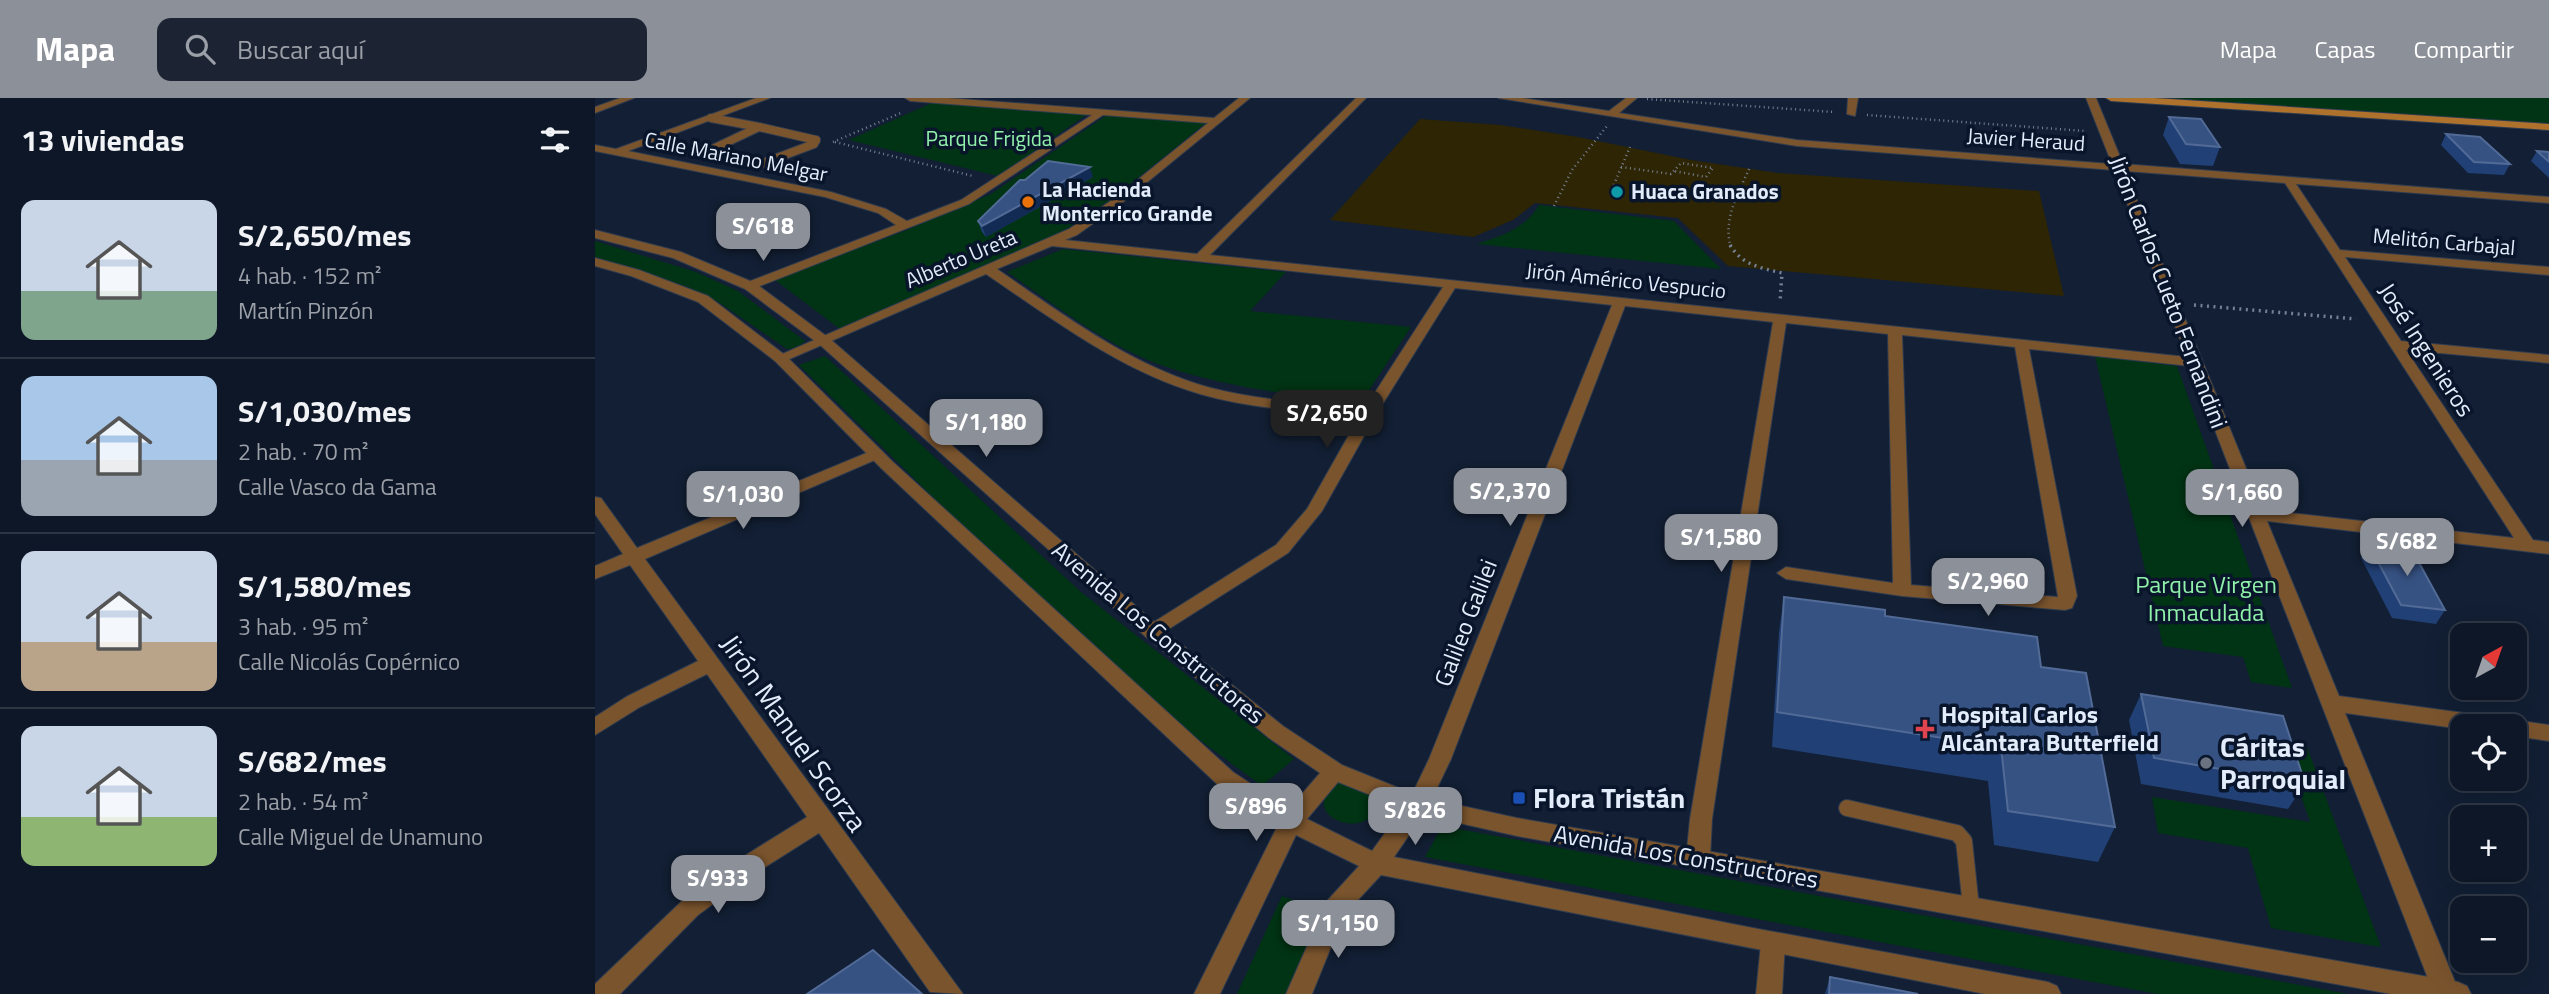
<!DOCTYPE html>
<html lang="es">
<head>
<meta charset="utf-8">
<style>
  body { margin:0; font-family:"Titillium Web",sans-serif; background:#1c2433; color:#f1f3f6; height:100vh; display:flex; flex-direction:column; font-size:26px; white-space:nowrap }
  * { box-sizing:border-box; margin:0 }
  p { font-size:23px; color:#9b9fa7 }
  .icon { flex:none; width:38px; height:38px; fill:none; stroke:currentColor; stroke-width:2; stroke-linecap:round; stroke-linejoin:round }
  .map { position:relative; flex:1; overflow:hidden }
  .details { display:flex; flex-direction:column; background:#0e1727; width:595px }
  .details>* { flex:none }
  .needle { width:46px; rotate:40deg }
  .buttons { position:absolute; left:1855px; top:525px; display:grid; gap:14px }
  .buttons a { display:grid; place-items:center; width:77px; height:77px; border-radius:14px; background:#0e1727; box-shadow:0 7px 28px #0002,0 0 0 2px #2e3644; font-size:35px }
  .price { position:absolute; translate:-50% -60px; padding:0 16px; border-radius:14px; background:#8c9099; color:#fff; font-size:23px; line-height:46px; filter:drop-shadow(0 2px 4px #0008) }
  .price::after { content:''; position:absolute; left:50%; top:42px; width:21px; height:16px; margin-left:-10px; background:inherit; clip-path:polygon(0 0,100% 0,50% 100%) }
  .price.current { background:#222; color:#fff }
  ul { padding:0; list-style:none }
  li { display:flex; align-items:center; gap:21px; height:175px; padding:0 21px }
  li+li { border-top:2px solid #2e3644 }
  li span { display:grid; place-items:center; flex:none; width:196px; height:140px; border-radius:14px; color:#555 }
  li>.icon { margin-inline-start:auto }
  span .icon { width:84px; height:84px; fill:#fffc; stroke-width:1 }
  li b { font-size:30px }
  h2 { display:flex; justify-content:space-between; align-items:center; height:84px; padding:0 21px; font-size:30px }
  header { display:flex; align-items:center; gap:42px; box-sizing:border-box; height:98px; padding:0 35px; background:#8c9099; color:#fff }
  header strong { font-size:33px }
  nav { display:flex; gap:38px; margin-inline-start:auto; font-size:24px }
  .search { width:490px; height:63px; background:#1c2433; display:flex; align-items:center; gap:18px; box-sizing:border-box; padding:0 24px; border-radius:14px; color:#9b9fa7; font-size:26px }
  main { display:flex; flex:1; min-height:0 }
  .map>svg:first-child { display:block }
</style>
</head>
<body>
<header>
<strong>Mapa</strong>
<div class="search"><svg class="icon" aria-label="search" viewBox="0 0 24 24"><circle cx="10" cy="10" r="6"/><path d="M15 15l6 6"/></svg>Buscar aquí</div>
<nav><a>Mapa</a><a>Capas</a><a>Compartir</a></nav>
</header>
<main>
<section class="details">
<h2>13 viviendas<svg class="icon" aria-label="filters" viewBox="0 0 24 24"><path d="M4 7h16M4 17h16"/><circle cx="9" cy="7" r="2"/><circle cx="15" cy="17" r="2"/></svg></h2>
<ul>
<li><span style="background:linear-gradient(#c9d6e8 65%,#7fa58c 0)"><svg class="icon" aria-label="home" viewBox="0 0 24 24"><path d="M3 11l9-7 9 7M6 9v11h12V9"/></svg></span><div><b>S/2,650/mes</b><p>4 hab. · 152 m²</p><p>Martín Pinzón</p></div></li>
<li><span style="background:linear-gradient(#a9c7e8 60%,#9aa5b1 0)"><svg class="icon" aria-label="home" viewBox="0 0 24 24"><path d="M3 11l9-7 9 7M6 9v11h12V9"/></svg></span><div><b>S/1,030/mes</b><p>2 hab. · 70 m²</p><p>Calle Vasco da Gama</p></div></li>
<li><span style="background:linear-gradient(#c9d6e8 65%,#b9a48a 0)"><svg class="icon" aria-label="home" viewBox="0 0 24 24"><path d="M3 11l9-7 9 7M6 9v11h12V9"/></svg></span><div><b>S/1,580/mes</b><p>3 hab. · 95 m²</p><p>Calle Nicolás Copérnico</p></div></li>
<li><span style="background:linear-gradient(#c9d6e8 65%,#8fb573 0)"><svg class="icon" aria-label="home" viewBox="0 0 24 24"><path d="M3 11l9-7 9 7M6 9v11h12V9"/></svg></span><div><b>S/682/mes</b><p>2 hab. · 54 m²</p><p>Calle Miguel de Unamuno</p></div></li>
</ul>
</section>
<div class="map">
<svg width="1954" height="896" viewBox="0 0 1954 896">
  <rect width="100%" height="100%" fill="#121f34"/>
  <!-- green -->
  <g fill="#003414">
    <polygon points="1564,0 1954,0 1954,26"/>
    <polygon points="341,3 491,17 403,78 254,42"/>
    <polygon points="512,17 611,25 518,100 465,135 245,231 180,182 312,132 396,96"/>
    <path d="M 944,107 L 1079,123 L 1126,171 L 882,146 C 906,138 931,130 944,107 Z"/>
    <polygon points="0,143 101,174 143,193 210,243 202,250 192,251 122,203 93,189 0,159"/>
    <path d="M 468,151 L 691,174 L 655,213 L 816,229 L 765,306 C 700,297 634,290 572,269 C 514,250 462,208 412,174 Z"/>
    <polygon points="230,258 486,494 699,661 667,688 579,623 359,420 204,267"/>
    <polygon points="1500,258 1582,268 1697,590 1656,584 1648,559 1568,548"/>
    <polygon points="1687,642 1711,646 1786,849 1676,830 1653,750 1563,735 1557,699 1715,724"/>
    <path d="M 745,684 L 786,698 C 780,751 694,717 745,684 Z"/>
    <polygon points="847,728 1753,896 1563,896 830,759"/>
    <polygon points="687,798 732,814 698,896 642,896"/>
  </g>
  <!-- sand -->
  <polygon fill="#2e2504" points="825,21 906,27 983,39 1096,62 1183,75 1444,93 1469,198 1133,168 1083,120 940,105 918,122 878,139 735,122"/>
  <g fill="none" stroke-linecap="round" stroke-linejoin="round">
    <defs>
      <g id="service-far1">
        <polyline points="116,20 164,29"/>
        <polyline points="107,56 163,67 219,46 221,42"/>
        <polyline points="107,56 164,29 221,42"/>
      </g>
      <polyline id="service" points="1252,710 1362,735 1369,743 1376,809"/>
      <g id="minor">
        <path d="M 161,0 L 175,0 L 33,53 L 236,94 L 291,111 L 312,123 L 366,102 L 497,17 L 315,3 L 310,0 L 353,0 L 619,20 L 644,0 L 655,0 L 528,104 L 482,137 L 470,142 L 602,156 L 761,0 L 771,0 L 615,157 L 1592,259 L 1519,72 L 1202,48 L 903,0 L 927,0 L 1014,13 L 1031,0 L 1042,0 L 1024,15 L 1202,42 L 1517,66 L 1491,0 L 1501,0 L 1528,66 L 1954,99 L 1954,105 L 1701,86 L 1745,152 L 1954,169 L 1954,177 L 1750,159 L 1806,243 L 1954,257 L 1954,265 L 1811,252 L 1938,442 L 1954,444 L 1954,456 L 1672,423 L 1744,598 L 1906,620 L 1914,624 L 1920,622 L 1954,627 L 1954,643 L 1920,638 L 1920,628 L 1867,628 L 1867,631 L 1750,615 L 1865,896 L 1839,896 L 1595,268 L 1434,251 L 1482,498 L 1477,510 L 1470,512 L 1307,498 L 1191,481 L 1182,475 L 1191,469 L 1298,485 L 1293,236 L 1191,225 L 1117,721 L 1115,761 L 1111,768 L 1103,771 L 1095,768 L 1091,761 L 1095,721 L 1178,224 L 1030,208 L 856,661 L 831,713 L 823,716 L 815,713 L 812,707 L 834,661 L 1017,207 L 860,190 L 782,315 L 727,413 L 693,455 L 558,541 L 551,539 L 548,534 L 551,529 L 681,447 L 712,411 L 764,319 C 711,313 657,311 605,296 C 526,273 459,222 391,176 L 190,263 L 180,263 L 178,260 L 474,131 L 520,100 L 613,25 L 508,17 L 374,106 L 155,192 L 150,191 L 150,185 L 301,127 L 283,115 L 230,99 L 0,53 L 0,47 L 21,51 ZM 1530,73 L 1690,85 L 1919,440 L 1668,412 ZM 457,148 L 848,189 L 770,310 C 719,305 666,303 616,290 C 536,268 469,217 402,171 ZM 1307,237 L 1420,249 L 1463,499 L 1316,487 Z"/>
        <polygon points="1253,0 1263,0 1260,18 1252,16"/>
        <polygon points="281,351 287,353 289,356 287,359 50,461 368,896 335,894 224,735 159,776 103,817 25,896 0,896 0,886 87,803 143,762 212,719 112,576 45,609 0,637 0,619 31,599 103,563 35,467 0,481 0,468 28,456 0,416 0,399 6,400 42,450"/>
        <polygon points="1178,834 1187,837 1190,845 1187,896 1161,896 1166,845 1169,837"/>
      </g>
      <g id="tertiary">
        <polygon points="25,0 39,0 0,15 0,9"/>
        <path d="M 0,132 L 86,154 L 160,185 L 234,240 L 565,529 L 688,628 L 747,667 L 826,699 L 922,720 L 1863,884 L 1872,888 L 1876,896 L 1796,896 L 922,738 L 828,717 L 799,759 L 1158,830 L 1453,884 L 1462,888 L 1466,896 L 1390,896 L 786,777 L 749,817 L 717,896 L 691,896 L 732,803 L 764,768 L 701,737 L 625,896 L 599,896 L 683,727 L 622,686 L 286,370 L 180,263 L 103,204 L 36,178 L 0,168 L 0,160 L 44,172 L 113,198 L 190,257 L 298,364 L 638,674 L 694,711 L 725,675 L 674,640 L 551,539 L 224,246 L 150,191 L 78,160 L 0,140 ZM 743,684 L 808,710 L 777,753 L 712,721 Z"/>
      </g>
      <polygon id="secondary" points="1511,0 1559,0 1954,26 1954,32 1516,3"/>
    </defs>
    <!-- service-far1 casing -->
    <use href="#service-far1" stroke="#2f3c50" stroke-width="10"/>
    <!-- service casing -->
    <use href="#service" stroke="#2f3c50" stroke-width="18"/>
    <!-- minor casing -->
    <use href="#minor" stroke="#2f3c50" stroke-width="2"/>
    <!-- tertiary casing -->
    <use href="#tertiary" stroke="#2f3c50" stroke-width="2"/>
    <!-- secondary casing -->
    <use href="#secondary" stroke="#2f3c50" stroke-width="2"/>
    <!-- path-far1 -->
    <g stroke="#768193" stroke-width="2.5" stroke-dasharray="1 3.5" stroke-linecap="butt">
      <polyline points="1052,1 1239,14"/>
      <polyline points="1272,17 1490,33"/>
      <polyline points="238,44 308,14"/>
      <polyline points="240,44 378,78"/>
      <polyline points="1026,69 1076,76 1086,65 1118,70 1111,79 1079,73"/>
      <polyline points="1017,91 1035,49"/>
      <polyline points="959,108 977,72 1012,28"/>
      <path d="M 1136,149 C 1127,122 1144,94 1155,69"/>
    </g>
    <!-- path -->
    <g stroke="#768193" stroke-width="3.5" stroke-dasharray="2 4.5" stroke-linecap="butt">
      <path d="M 1135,147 C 1147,167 1166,170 1187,175 L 1185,204"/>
      <polyline points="1599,207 1761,221"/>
    </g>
    <!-- service-far1 -->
    <use href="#service-far1" stroke="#7a542d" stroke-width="8"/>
    <!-- service -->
    <use href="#service" stroke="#7a542d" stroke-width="16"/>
    <!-- minor -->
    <use href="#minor" fill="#7a542d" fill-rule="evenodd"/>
    <!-- tertiary -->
    <use href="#tertiary" fill="#7a542d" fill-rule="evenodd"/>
    <!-- secondary -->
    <use href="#secondary" fill="#ae722d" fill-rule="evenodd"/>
  </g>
  <!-- wall -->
  <g fill="#214075">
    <polygon points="1574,19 1625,49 1618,68 1585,66 1568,37"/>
    <polygon points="1851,36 1915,66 1909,77 1873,75 1846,47"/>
    <polygon points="1942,53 1954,54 1954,80 1936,63"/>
    <polygon points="498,79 391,139 387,134 383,123"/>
    <polygon points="1774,447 1850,512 1841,526 1797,520 1766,460"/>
    <polygon points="1189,499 1290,518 1446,569 1520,729 1503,764 1399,747 1393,683 1177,649 1184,534"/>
    <polygon points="1546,596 1710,685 1693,711 1546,686 1534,622"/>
    <polygon points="1235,879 1323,896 1230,896"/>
  </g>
  <!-- shaded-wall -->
  <polygon fill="#122b55" points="495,69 498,79 391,139 387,128"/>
  <!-- building -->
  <g fill="#365283" stroke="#516a96" stroke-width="2">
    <polygon points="1574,19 1606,21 1625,49 1591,46"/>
    <polygon points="1851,36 1885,39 1915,66 1879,64"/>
    <polygon points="1942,53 1954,54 1954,64"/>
    <polygon points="453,63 495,69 387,128 383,123 425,82 430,82"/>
    <polygon points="1774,447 1817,452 1850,512 1806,507"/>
    <polygon points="1189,499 1290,512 1290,518 1442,539 1446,569 1491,575 1520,729 1413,713 1406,649 1182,614"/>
    <polygon points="1546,596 1688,618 1710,685 1559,660"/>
    <polygon points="278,852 327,896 212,896"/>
    <polygon points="1235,879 1323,896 1234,896"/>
  </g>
  <!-- markers -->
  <circle fill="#0f9aa8" stroke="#09152a" stroke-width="2.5" cx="1022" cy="94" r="7"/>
  <circle fill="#e8710a" stroke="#09152a" stroke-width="2.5" cx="433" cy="104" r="7"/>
  <path fill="#e0444e" stroke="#09152a" stroke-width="2.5" d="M1326.5 620.5h7v7h7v7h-7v7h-7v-7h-7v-7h7z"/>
  <circle fill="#6b7280" stroke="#09152a" stroke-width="2.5" cx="1611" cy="665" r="7"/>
  <rect fill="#1a4fb4" stroke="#09152a" stroke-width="2.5" x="917" y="693" width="14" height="14" rx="3.5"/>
  <g text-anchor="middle" stroke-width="7" stroke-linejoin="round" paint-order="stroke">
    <!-- far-park labels -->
    <g font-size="21" fill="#90f1aa" stroke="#09152a">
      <text x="394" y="48">Parque Frigida</text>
    </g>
    <!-- far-street labels -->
    <g font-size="21" fill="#e3ecfb" stroke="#09152a">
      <text transform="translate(1431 42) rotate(4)" y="7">Javier Heraud</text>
      <text transform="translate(141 59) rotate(11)" y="7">Calle Mariano Melgar</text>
      <text transform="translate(1849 144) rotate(5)" y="7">Melitón Carbajal</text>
      <text transform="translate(366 161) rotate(-23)" y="7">Alberto Ureta</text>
      <text transform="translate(1031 183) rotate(6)" y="7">Jirón Américo Vespucio</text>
    </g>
    <!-- far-poi labels -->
    <g font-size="21" font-weight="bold" fill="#e3ecfb" stroke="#09152a" text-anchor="start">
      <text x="447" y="99">La Hacienda<tspan x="447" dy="24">Monterrico Grande</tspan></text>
      <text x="1036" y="101">Huaca Granados</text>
    </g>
    <!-- street labels -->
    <g font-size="24" fill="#e3ecfb" stroke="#09152a">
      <text transform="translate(1573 194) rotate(69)" y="8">Jirón Carlos Cueto Fernandini</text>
      <text transform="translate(1831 252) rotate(57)" y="8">José Ingenieros</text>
      <text transform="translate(871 525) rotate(-69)" y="8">Galileo Galilei</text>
      <text transform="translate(563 535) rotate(40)" y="8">Avenida Los Constructores</text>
      <text transform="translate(1091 759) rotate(10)" y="8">Avenida Los Constructores</text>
    </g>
    <!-- park labels -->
    <g font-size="24" fill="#90f1aa" stroke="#09152a">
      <text x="1611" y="495">Parque Virgen<tspan x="1611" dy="28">Inmaculada</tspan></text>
    </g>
    <!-- poi labels -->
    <g font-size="24" font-weight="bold" fill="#e3ecfb" stroke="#09152a" text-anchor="start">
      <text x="1346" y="625">Hospital Carlos<tspan x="1346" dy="28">Alcántara Butterfield</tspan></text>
    </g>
    <!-- near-street labels -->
    <g font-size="28" fill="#e3ecfb" stroke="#09152a">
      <text transform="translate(199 635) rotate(55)" y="10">Jirón Manuel Scorza</text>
    </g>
    <!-- near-poi labels -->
    <g font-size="28" font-weight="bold" fill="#e3ecfb" stroke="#09152a" text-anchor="start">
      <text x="1625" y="659">Cáritas<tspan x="1625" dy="32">Parroquial</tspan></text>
      <text x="938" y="710">Flora Tristán</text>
    </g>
  </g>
</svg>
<div class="buttons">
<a><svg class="needle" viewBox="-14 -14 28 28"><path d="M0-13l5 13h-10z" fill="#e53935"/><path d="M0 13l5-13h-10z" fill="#9b9fa7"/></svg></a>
<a><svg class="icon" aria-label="locate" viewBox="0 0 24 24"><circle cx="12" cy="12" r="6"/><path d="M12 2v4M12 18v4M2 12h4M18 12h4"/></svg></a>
<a>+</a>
<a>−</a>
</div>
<b class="price" style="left:168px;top:165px">S/618</b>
<b class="price current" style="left:732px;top:352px">S/2,650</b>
<b class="price" style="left:391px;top:361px">S/1,180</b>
<b class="price" style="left:915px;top:430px">S/2,370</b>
<b class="price" style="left:1647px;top:431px">S/1,660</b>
<b class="price" style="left:148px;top:433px">S/1,030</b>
<b class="price" style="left:1126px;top:476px">S/1,580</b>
<b class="price" style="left:1812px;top:480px">S/682</b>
<b class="price" style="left:1393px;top:520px">S/2,960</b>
<b class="price" style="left:661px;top:745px">S/896</b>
<b class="price" style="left:820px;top:749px">S/826</b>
<b class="price" style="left:123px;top:817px">S/933</b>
<b class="price" style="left:743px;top:862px">S/1,150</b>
</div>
</main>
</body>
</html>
